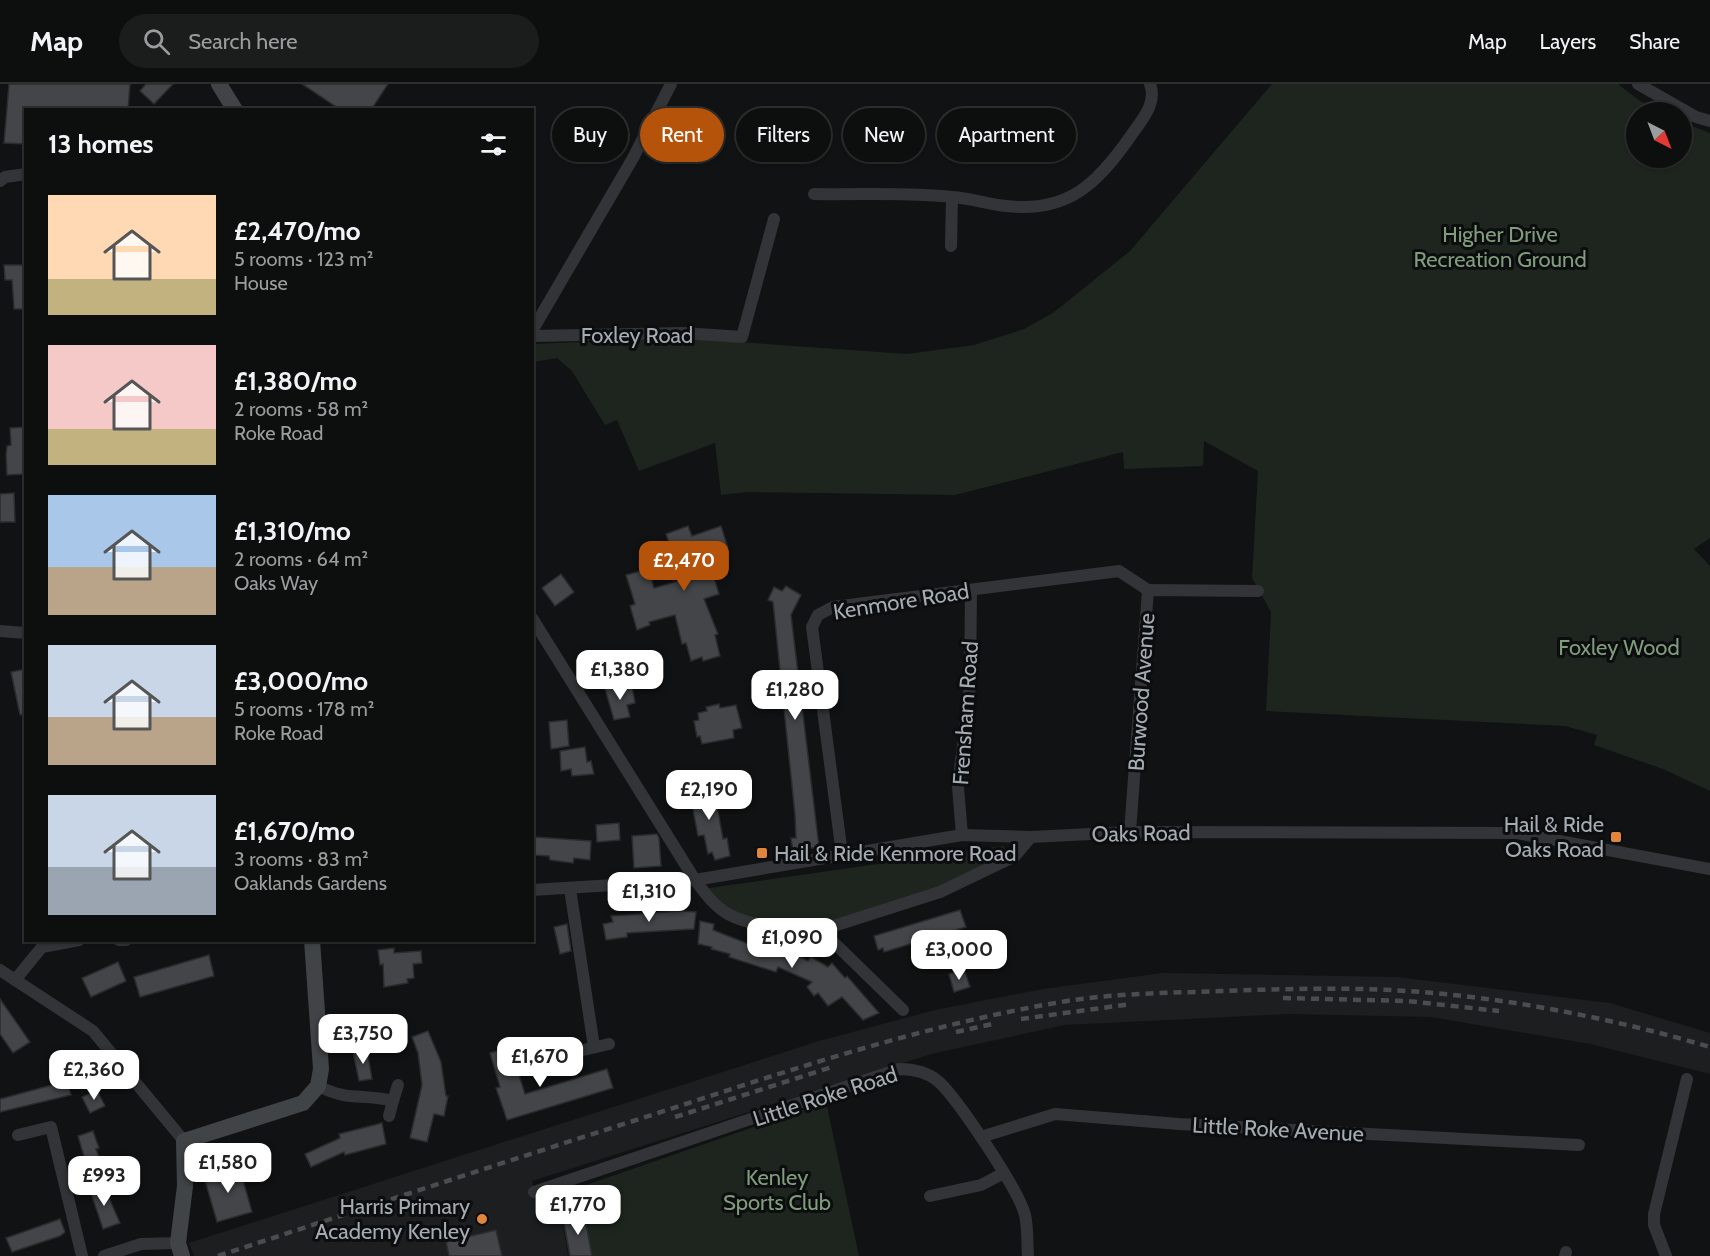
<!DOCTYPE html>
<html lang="en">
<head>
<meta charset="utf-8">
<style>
  body { margin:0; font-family:Cabin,sans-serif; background:#1b1c1c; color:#f1f3f6; height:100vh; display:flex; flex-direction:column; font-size:22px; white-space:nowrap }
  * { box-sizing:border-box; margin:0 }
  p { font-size:20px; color:#9a9c9e }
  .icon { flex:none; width:33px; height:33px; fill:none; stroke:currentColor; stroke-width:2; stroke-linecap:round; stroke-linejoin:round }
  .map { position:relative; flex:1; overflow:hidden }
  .sheet { position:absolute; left:24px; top:24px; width:510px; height:834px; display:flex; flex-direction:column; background:#0d0e0e; border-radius:0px; box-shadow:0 2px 4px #0004,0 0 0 2px #2d2e2e }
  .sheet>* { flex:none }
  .hud { position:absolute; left:552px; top:24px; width:570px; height:54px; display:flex; gap:12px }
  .needle { width:39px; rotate:138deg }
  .fabs { position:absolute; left:1626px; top:18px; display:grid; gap:12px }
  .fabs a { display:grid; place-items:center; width:66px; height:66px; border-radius:50%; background:#0d0e0e; box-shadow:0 2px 4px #0004,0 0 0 2px #2d2e2e; font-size:30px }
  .price { position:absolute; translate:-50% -51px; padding:0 14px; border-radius:12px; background:#fff; color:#222; font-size:20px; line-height:39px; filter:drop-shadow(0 2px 3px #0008) }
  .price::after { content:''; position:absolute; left:50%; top:36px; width:18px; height:14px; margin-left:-9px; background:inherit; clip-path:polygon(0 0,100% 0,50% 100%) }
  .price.on { background:#b45309; color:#fff }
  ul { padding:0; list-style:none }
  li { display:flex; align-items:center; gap:18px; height:150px; padding:0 24px }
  li span { display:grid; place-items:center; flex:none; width:168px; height:120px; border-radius:0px; color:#555 }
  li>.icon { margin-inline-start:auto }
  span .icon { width:72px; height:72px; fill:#fffc; stroke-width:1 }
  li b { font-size:26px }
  h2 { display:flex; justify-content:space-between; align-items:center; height:72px; padding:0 24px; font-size:26px }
  .tag { padding:0 21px; border-radius:27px; background:#0d0e0e; box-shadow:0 2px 4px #0004,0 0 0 2px #2d2e2e; font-size:21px; line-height:54px }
  .tag.on { background:#b45309; color:#fff }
  header { display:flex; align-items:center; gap:36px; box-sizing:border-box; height:84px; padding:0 30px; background:#0d0e0e; border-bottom:2px solid #2d2e2e }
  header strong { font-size:28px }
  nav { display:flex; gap:33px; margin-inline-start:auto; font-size:21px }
  .search { width:420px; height:54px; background:#1b1c1c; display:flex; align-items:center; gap:15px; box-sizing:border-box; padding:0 21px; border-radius:33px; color:#9a9c9e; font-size:22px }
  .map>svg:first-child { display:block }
</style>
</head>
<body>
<header>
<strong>Map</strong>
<div class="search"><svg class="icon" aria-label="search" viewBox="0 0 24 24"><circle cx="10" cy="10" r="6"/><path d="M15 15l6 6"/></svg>Search here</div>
<nav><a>Map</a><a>Layers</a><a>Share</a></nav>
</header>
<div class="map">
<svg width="1710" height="1172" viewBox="0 0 1710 1172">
  <rect width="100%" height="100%" fill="#111213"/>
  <!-- built -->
  <polygon fill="#1d1e20" points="1163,889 1397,893 1610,919 1710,949 1710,990 1590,960 1431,933 1289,930 1065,941 931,970 532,1097 535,1112 547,1118 552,1135 562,1134 568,1172 194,1172 189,1159 819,957 935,926 1043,905"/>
  <!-- green -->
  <g fill="#1e251e">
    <polygon points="1272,0 1618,0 1640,17 1665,28 1636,28 1636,74 1682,74 1682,38 1710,49 1710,454 1694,465 1710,482 1710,707 1663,685 1594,661 1597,651 1565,642 1266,627 1271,528 1252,494 1258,387 1204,357 1203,382 1124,385 1123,368 955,411 747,408 721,411 715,359 639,387 617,336 605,341 572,287 557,274 533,278 533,260 683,254 907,270 974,261 1024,245 1053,229 1130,167"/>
    <polygon points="1003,762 1015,772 940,808 821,846 729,831 702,805"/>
    <polygon points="826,1018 859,1172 569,1172 562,1132 584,1128 580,1103"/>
  </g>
  <!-- building -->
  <g fill="#434548" stroke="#2b2c2e" stroke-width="1.5">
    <polygon points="9,0 130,0 128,26 26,26 26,60 4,59"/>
    <polygon points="146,0 173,0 154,20 140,7"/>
    <polygon points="302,0 388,0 371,26 341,26"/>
    <polygon points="4,181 26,181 26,225 14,225 12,196 5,196"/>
    <polygon points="26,343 26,390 7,391 6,371 7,362 11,361 10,344"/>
    <polygon points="14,409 15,438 0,438 0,410"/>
    <polygon points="688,442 692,452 721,442 728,464 707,471 719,510 704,515 718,550 715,551 720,572 703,577 702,573 691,577 686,559 682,560 675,531 649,538 650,541 637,546 630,522 635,520 626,491 645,486 646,491 650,490 654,504 682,496 666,450"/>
    <polygon points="561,490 574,508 555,522 542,504"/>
    <polygon points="786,502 801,511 791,531 819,763 793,767 791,754 796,754 795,731 773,518 768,516 774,503 782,507"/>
    <polygon points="26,585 26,630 20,631 11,588"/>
    <polygon points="616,601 617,605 632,602 635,619 627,621 630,633 614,636 605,605"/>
    <polygon points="719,620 720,624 736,621 742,644 733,646 734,654 702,660 700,652 697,653 694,637 699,636 698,629 707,627 706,623"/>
    <polygon points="567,636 569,662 551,665 549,638"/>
    <polygon points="585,663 587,678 591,677 594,690 572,692 571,685 561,687 560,667"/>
    <polygon points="713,700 723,755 727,754 730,772 715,776 712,768 708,770 704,751 698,752 689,705"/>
    <polygon points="619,739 620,756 597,758 596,741"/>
    <polygon points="657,750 659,754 661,782 634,784 632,752"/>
    <polygon points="535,753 591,757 590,776 574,774 573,779 550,776 549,772 534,771"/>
    <polygon points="960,826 966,843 884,868 883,864 878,866 874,852"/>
    <polygon points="680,827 696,828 694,845 627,849 627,853 606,856 603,840 613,838 611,832"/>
    <polygon points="700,837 714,840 713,846 769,868 770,865 788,872 790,868 808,877 811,873 828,883 832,879 845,894 847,892 879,929 863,936 842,913 828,922 818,909 814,912 807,903 812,898 778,883 776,888 729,873 730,870 711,865 712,863 698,860"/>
    <polygon points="567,840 571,867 560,870 554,843"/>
    <polygon points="394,864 394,869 421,867 422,879 413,880 414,894 407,895 408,899 384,903 383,880 380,881 378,866"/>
    <polygon points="209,871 214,892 140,913 134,893"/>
    <polygon points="118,878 126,897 91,913 82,894"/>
    <polygon points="964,885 970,903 954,908 949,890"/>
    <polygon points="0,915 30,958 13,969 0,950"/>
    <polygon points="428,947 441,978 446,1012 448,1012 444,1032 434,1030 427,1058 410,1054 422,1001 418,969 412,953"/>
    <polygon points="510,963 525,1010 607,985 613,1004 507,1036 496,1004 500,1003 490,969"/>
    <polygon points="367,965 372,995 359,997 353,968"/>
    <polygon points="67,997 71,1011 0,1028 0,1015"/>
    <polygon points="97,1006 105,1022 90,1029 82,1013"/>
    <polygon points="382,1039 386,1060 345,1071 344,1068 311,1083 305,1070 340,1054 339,1050"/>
    <polygon points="93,1047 99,1064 96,1065 105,1091 91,1096 78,1052"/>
    <polygon points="239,1082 252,1128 217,1138 204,1093"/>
    <polygon points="103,1100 120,1139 103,1145 90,1106"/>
    <polygon points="584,1129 592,1172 570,1172 564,1139 566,1132"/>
    <polygon points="60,1135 65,1148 60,1152 12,1168 6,1154"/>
    <polygon points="496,1146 502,1172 449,1172 446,1158"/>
  </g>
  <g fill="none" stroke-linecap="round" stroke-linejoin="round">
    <!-- street -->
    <g stroke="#333437" stroke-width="12">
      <polyline points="1638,0 1696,33 1710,37"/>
      <polyline points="0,97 5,93 26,90"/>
      <path d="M 814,110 C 860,111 907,108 952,113 C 970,114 988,120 1006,122 C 1068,129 1097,100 1130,53 C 1140,38 1158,20 1150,0"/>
      <polyline points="951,162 952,113"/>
      <polyline points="532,247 633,74 671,0"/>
      <polyline points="532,252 684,249 742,253 774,135"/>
      <path d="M 532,534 L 695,796 C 704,808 714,822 728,830 C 749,842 796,847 821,846 L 903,926"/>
      <polyline points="0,547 26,549"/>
      <polyline points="1130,748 1148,506 1258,507"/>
      <polyline points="962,751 958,703 970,602 971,506"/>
      <polyline points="842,770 812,543 818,531 833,523 1119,487 1148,506"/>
      <polyline points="570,805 594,963"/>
      <polyline points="532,806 695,796 962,751 1031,753 1130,748 1517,749 1710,785"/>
      <polyline points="821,846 940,808 1015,772 1031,753"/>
      <polyline points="119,856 126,856"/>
      <polyline points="0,886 93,947 184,1057"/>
      <polyline points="15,896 42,863 79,856"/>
      <polyline points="579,967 609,960"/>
      <path d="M 318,1002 C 350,1018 362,1009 393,1017 L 389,1032"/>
      <polyline points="393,1017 398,1001"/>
      <polyline points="18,1051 51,1043 82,1172"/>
      <polyline points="981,1053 1055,1030 1179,1040 1579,1061"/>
      <polyline points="553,1102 558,1134"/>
      <path d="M 534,1108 L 899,985 C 913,985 926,987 938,997 C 957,1014 1019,1106 1025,1131 C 1028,1143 1027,1159 1028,1172"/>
      <polyline points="930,1112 981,1101 1004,1089"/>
      <polyline points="104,1172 141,1160 178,1159"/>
      <polyline points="1565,1172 1566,1168"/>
      <polyline points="1666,1172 1654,1141 1654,1130 1687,995"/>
    </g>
    <!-- secondary -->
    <g stroke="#414447" stroke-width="16">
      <polyline points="219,0 235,26"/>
      <polyline points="182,1172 178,1159 185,1102 184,1057 303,1019 318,1002 321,985 312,856"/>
    </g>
    <!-- rail -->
    <g stroke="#4a4d50" stroke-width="4.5" stroke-dasharray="8 6" stroke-linecap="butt">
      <polyline points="1283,914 1407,917 1499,927"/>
      <polyline points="1021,935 1131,920"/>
      <polyline points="956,948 997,939"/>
      <polyline points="675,1033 835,982"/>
      <path d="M 218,1172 C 364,1124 511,1076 658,1029 C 793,985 927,940 1067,917 C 1118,909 1171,909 1221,907 C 1283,905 1345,903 1407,907 C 1504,913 1616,935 1710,963"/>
    </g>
  </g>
  <!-- markers -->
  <g fill="#e0853c" stroke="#0c0d0e" stroke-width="2">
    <rect x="1610" y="747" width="12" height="12" rx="3"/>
    <rect x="756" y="763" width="12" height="12" rx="3"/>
    <circle cx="482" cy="1135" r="6"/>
  </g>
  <g text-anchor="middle" stroke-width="6" stroke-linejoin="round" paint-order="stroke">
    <!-- park labels -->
    <g font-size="22" fill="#819c7c" stroke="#0c0d0e">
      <text x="1500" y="158">Higher Drive<tspan x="1500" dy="25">Recreation Ground</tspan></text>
      <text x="1619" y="571">Foxley Wood</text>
      <text x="777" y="1101">Kenley<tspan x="777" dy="25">Sports Club</tspan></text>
    </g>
    <!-- street labels -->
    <g font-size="22" fill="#a4abb2" stroke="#0c0d0e">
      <text x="637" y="259">Foxley Road</text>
      <text transform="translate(901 517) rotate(-9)" y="8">Kenmore Road</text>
      <text transform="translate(1141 608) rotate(-86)" y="8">Burwood Avenue</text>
      <text transform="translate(965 629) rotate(-86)" y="8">Frensham Road</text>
      <text transform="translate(1141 749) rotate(-1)" y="8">Oaks Road</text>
      <text transform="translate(825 1012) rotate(-18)" y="8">Little Roke Road</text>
      <text transform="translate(1278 1045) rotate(3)" y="8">Little Roke Avenue</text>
    </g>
    <!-- poi labels -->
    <g font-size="22" fill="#a4abb2" stroke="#0c0d0e" text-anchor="end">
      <text x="1604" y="748">Hail &amp; Ride<tspan x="1604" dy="25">Oaks Road</tspan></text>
      <text x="774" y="777" text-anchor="start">Hail &amp; Ride Kenmore Road</text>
      <text x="470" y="1130">Harris Primary<tspan x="470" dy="25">Academy Kenley</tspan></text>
    </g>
  </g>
</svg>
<div class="fabs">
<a><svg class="needle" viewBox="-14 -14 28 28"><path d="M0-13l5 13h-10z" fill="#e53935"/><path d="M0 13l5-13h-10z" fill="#9a9c9e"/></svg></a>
</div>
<b class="price on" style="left:684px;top:508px">£2,470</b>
<b class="price" style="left:620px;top:617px">£1,380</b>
<b class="price" style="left:795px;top:637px">£1,280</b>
<b class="price" style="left:709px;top:737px">£2,190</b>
<b class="price" style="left:649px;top:839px">£1,310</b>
<b class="price" style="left:792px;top:885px">£1,090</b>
<b class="price" style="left:959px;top:897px">£3,000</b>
<b class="price" style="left:363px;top:981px">£3,750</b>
<b class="price" style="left:540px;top:1004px">£1,670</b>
<b class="price" style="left:94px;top:1017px">£2,360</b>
<b class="price" style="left:228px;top:1110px">£1,580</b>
<b class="price" style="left:104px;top:1123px">£993</b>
<b class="price" style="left:578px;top:1152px">£1,770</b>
<div class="hud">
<a class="tag">Buy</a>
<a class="tag on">Rent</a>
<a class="tag">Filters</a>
<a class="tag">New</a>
<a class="tag">Apartment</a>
</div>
<section class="sheet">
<h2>13 homes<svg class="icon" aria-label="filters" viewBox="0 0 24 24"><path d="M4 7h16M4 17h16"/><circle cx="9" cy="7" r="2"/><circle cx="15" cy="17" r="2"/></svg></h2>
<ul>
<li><span style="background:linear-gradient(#ffd9b3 70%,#c2b280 0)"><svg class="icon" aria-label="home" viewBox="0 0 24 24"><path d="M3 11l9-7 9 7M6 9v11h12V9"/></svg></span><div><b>£2,470/mo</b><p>5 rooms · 123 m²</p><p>House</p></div></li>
<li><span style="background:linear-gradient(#f6c9c9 70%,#c2b280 0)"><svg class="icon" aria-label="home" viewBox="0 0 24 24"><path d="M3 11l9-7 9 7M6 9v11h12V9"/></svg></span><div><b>£1,380/mo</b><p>2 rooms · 58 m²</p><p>Roke Road</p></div></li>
<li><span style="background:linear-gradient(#a9c7e8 60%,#b9a48a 0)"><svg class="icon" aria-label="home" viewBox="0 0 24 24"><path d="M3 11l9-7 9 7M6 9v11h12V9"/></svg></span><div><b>£1,310/mo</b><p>2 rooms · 64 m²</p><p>Oaks Way</p></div></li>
<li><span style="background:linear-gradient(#c9d6e8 60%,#b9a48a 0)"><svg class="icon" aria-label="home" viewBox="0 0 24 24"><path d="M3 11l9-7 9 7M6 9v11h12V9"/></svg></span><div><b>£3,000/mo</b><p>5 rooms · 178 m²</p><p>Roke Road</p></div></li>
<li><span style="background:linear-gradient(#c9d6e8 60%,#9aa5b1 0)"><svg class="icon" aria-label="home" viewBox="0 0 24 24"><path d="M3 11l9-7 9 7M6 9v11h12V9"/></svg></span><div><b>£1,670/mo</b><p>3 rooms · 83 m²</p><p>Oaklands Gardens</p></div></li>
</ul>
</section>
</div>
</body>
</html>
